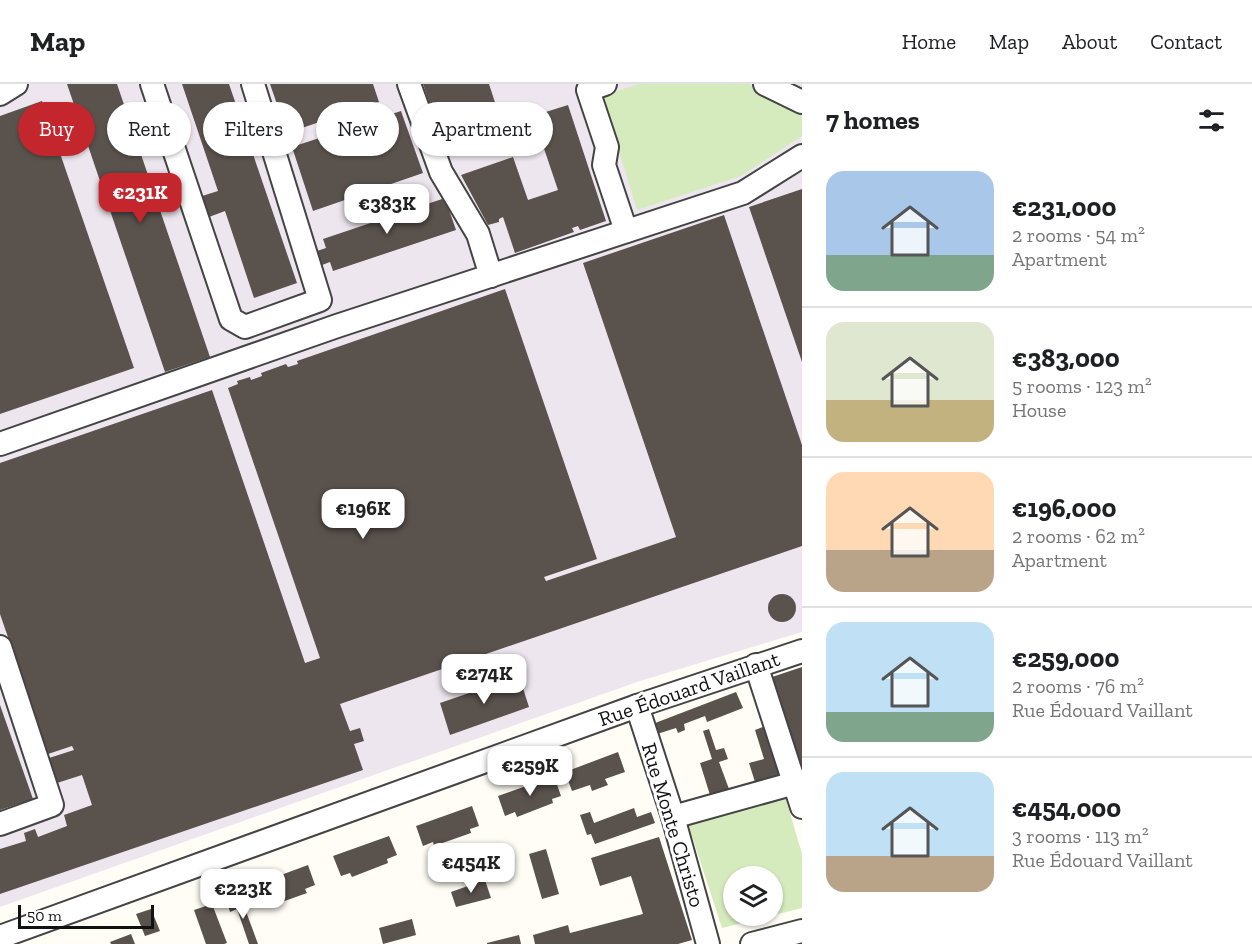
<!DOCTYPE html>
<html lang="en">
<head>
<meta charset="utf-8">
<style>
  body { margin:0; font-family:"Zilla Slab",serif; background:#f2f2f2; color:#202124; height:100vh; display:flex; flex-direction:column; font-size:22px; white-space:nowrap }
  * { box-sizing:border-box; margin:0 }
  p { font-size:20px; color:#757577 }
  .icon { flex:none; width:33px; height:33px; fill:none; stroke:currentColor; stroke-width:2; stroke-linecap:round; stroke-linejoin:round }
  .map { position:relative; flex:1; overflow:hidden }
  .side { display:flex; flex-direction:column; background:#fff; width:450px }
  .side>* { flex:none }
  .top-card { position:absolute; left:18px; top:18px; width:570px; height:54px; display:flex; gap:12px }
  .tools { position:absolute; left:723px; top:782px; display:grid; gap:12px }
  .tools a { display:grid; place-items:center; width:60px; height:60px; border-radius:50%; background:#fff; box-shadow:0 2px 4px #0004; font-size:30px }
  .scale { position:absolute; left:18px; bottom:15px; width:136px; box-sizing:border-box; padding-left:6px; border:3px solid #111; border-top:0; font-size:16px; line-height:21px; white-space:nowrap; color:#111; -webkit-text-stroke:4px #fff; paint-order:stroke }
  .price { position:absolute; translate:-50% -51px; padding:0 14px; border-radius:12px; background:#fff; color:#222; font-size:20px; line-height:39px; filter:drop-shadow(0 2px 3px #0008) }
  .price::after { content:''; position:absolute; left:50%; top:36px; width:18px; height:14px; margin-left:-9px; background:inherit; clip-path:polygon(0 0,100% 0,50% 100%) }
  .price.on { background:#c4262e; color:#fff }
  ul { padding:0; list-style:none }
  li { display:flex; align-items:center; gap:18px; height:150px; padding:0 24px }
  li+li { border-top:2px solid #e0e0e0 }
  li span { display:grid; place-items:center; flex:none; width:168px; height:120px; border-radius:18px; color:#555 }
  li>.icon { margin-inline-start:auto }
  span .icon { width:72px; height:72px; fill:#fffc; stroke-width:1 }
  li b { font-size:26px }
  h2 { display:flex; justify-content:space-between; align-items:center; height:72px; padding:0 24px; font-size:26px }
  .tag { padding:0 21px; border-radius:27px; background:#fff; box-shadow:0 2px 4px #0004; font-size:21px; line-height:54px }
  .tag.on { background:#c4262e; color:#fff }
  header { display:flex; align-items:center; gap:36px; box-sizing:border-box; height:84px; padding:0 30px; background:#fff; border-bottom:2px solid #e0e0e0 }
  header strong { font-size:28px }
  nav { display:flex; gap:33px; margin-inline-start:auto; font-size:21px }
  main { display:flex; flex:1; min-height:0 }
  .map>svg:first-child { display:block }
</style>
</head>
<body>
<header>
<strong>Map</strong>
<nav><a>Home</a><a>Map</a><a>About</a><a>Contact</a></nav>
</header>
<main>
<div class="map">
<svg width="802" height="860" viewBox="0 0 802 860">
  <rect width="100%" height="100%" fill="#fffdf5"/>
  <!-- industrial -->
  <polygon fill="#eee6ef" points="0,0 802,0 802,548 640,597 0,823"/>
  <!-- green -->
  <g fill="#d5ebbd" fill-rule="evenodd">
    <polygon points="638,0 749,0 802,26 802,52 741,92 637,126 602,12"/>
    <path d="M 785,712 L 802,770 L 802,824 L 722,844 L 687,737 ZM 734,792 L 772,792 L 772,831 L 734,831 Z"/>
  </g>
  <!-- building -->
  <g fill="#5a524d">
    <polygon points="67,0 117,0 210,273 165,288"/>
    <polygon points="182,0 229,0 297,199 254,214 225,127 209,133 202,112 218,107"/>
    <polygon points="270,0 373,0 379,18 287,49"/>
    <polygon points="423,0 489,0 504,46 445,66"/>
    <polygon points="42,17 134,284 0,330 0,32"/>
    <polygon points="568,21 606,137 580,146 578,142 572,144 574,148 515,169 503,133 499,135 499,138 488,141 461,91 513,73 528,116 558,106 533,32"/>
    <polygon points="401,27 423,89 313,127 292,63"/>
    <polygon points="802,105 802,278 749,123"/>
    <polygon points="445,114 456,146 333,187 330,178 322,181 317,167 326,164 323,155"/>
    <polygon points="724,131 802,361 802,462 340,620 350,647 360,644 364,657 354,660 363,686 0,810 0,765 26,757 24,749 35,745 38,753 67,742 64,731 92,721 82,691 57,699 49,674 74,666 72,662 48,670 0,530 0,379 212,306 305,579 320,574 228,304 238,300 237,297 250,293 251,296 262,292 261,289 286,280 288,283 298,280 297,277 505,205 597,475 544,493 546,497 676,453 583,179"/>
    <circle cx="782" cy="524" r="14"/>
    <polygon points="802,583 802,691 769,594"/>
    <polygon points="519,592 529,623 450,651 440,619"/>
    <polygon points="736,608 743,624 707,638 705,632 684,640 685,646 678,649 676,644 654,651 650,641"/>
    <polygon points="0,621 33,715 0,726"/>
    <polygon points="765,642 781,691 755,698 749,679 764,675 755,646"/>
    <polygon points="709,645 716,666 724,664 728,675 719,678 729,705 710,711 700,679 712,675 703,647"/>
    <polygon points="618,668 625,688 605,695 608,701 592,707 590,701 572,707 565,688"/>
    <polygon points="554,692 561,712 552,715 553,719 517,733 515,728 505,732 498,712"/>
    <polygon points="472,722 479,742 470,745 471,749 434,762 433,758 423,762 416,742"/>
    <polygon points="634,724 637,733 651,728 655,739 595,760 591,750 587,751 580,731 590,728 594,739"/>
    <polygon points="389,752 397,771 387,775 388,779 352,793 350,789 341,792 333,772"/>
    <polygon points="659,753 692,856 678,860 535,860 533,851 568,841 570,849 643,830 631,792 600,802 591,774"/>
    <polygon points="546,765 559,810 542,815 529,770"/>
    <polygon points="308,781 315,801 305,805 307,809 268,823 267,818 258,822 251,802"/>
    <polygon points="485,796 491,814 456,823 451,808"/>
    <polygon points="233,811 238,825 244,822 258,860 249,860 237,825 230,828 226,814"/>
    <polygon points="212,820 227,859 224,860 206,860 194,826"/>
    <polygon points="151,825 160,847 145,852 136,830"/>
    <polygon points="412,835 416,851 383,860 379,844"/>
    <polygon points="131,850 135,860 111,860 110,858"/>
    <polygon points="519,851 521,860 487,860 487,859"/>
  </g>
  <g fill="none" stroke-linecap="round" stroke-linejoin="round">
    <defs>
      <g id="minor">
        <polyline points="152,0 231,235 245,243 320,216 253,0"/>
        <polyline points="409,0 441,88 478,150 491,192"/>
        <polyline points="605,0 588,6 607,63 604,81 626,147"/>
        <polyline points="765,0 802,18"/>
        <polyline points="0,10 16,0"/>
        <polyline points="0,360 337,242 743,109 802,72"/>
        <polyline points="0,563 52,721 0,740"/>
        <polyline points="756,581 802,723"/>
        <polyline points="637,622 673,733 708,860"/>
        <polyline points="673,733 802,697"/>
        <polyline points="0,853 637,622 802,567"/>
        <polyline points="752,860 802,847"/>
      </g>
    </defs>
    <!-- minor casing -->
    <use href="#minor" stroke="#444" stroke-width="26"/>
    <!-- minor -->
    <use href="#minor" stroke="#fff" stroke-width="22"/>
  </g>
  <g text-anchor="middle" stroke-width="6" stroke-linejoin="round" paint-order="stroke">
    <!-- street labels -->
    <g font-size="21" fill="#111" stroke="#fff">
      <text transform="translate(689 605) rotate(-19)" y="7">Rue Édouard Vaillant</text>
      <text transform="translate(673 741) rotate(73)" y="7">Rue Monte Christo</text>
    </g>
  </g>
</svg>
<div class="tools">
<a><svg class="icon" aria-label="layers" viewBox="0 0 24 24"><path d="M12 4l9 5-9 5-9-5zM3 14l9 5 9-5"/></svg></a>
</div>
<div class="scale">50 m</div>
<b class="price on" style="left:140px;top:140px">€231K</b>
<b class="price" style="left:387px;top:151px">€383K</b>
<b class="price" style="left:363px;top:456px">€196K</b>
<b class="price" style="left:484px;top:621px">€274K</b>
<b class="price" style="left:530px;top:713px">€259K</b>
<b class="price" style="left:471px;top:810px">€454K</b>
<b class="price" style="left:243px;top:836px">€223K</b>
<div class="top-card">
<a class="tag on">Buy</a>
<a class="tag">Rent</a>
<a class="tag">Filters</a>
<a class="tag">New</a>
<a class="tag">Apartment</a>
</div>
</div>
<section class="side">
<h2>7 homes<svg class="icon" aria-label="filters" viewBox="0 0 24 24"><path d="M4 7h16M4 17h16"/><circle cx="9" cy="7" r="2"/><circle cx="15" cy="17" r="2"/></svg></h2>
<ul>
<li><span style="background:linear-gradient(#a9c7e8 70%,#7fa58c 0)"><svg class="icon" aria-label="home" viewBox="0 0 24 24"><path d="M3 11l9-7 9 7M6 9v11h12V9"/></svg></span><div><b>€231,000</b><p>2 rooms · 54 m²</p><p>Apartment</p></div></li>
<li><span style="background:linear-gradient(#dfe7d0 65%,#c2b280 0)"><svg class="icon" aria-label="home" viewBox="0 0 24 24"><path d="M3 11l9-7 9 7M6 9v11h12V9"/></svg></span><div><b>€383,000</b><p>5 rooms · 123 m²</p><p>House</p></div></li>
<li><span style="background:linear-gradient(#ffd9b3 65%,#b9a48a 0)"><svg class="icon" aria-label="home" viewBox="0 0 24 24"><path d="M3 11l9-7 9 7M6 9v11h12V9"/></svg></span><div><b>€196,000</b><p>2 rooms · 62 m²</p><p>Apartment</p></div></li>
<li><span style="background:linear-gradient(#bfe0f5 75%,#7fa58c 0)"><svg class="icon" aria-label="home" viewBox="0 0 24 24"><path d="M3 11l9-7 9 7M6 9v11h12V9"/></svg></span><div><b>€259,000</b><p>2 rooms · 76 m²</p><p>Rue Édouard Vaillant</p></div></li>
<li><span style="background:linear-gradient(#bfe0f5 70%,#b9a48a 0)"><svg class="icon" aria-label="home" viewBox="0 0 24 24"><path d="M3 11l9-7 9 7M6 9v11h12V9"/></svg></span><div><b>€454,000</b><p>3 rooms · 113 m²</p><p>Rue Édouard Vaillant</p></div></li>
</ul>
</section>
</main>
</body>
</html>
